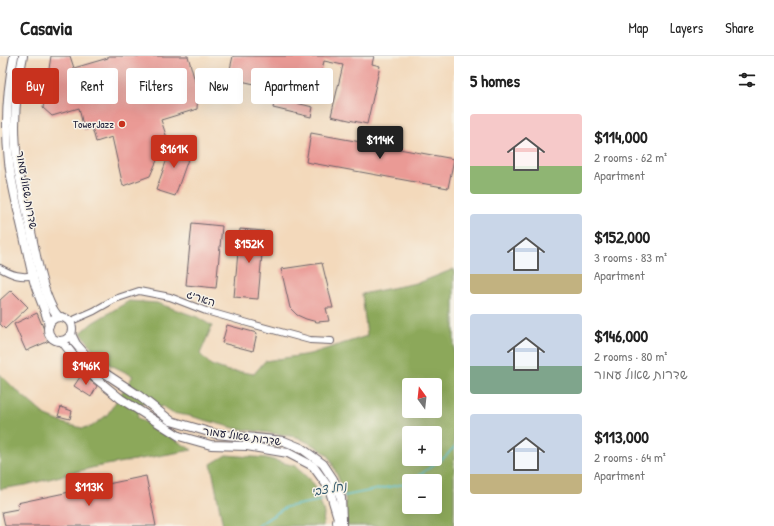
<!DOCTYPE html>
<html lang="en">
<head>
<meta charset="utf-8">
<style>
  body { margin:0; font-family:"Patrick Hand","Playpen Sans Hebrew",sans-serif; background:#f6f6f6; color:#222; height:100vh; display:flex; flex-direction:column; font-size:15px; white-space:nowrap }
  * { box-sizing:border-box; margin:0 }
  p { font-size:13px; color:#767676 }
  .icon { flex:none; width:22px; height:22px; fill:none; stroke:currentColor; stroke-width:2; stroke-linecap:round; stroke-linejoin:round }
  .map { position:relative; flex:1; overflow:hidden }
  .side { display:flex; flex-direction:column; background:#fff; width:320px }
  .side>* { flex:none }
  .banner { position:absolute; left:12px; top:12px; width:380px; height:36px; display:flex; gap:8px }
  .needle { width:26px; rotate:345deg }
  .tools { position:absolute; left:402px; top:322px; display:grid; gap:8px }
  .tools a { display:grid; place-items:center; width:40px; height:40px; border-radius:4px; background:#fff; box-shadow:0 4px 16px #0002; font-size:20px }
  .price { position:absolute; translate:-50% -34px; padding:0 9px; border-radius:4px; background:#c8321e; color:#fff; font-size:13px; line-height:26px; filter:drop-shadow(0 1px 2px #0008) }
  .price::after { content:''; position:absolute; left:50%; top:24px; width:12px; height:9px; margin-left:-6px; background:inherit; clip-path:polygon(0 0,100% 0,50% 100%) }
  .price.on { background:#222; color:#fff }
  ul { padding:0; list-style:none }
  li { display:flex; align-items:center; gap:12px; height:100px; padding:0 16px }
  li span { display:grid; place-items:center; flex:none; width:112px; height:80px; border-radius:4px; color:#555 }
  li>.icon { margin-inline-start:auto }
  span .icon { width:48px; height:48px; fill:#fffc; stroke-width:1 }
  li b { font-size:17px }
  h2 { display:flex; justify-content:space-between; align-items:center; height:48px; padding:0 16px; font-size:17px }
  .pill { padding:0 14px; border-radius:4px; background:#fff; box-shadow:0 4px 16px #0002; font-size:14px; line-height:36px }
  .pill.on { background:#c8321e; color:#fff }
  header { display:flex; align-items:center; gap:24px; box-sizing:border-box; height:56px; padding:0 20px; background:#fff; border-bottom:1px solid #e0e0e0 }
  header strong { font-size:19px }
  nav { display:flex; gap:22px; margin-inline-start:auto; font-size:14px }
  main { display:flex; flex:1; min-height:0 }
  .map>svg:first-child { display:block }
</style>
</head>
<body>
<header>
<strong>Casavia</strong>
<nav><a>Map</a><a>Layers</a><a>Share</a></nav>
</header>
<main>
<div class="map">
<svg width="454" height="470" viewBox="0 0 454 470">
  <rect width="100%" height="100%" fill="#f7f3e8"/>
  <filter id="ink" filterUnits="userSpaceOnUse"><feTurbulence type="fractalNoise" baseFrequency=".025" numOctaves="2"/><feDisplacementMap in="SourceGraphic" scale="8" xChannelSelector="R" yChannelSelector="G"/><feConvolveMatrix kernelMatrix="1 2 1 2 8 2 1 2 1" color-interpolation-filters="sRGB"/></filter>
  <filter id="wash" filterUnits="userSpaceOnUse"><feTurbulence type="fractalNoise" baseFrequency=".012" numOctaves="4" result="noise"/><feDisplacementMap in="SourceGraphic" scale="16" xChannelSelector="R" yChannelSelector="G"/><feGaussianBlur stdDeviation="0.9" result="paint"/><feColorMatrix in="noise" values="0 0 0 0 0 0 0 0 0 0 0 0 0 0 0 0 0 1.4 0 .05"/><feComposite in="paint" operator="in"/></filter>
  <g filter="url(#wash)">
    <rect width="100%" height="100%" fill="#f3d9bb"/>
    <!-- forest -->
    <g fill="#8ca85a" stroke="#57654a" fill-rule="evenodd">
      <path d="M 454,213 L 454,470 L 347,470 L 346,457 L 345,438 L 329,400 L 317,391 L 297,381 L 234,372 L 190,360 L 172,357 L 162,350 L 159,352 L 142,346 L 137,361 L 192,394 L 95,411 L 26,429 L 0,433 L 0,318 L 15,333 L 46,360 L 66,368 L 82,372 L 91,371 L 107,359 L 133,320 L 97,302 L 91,290 L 81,277 L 92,267 L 129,245 L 157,247 L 197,261 L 212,270 L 200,298 L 211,309 L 228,315 L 242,316 L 254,318 L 265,305 L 310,298 L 367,280 L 362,238 L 421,226 ZM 409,329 L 435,329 L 435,355 L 409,355 ZM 409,377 L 435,377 L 435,403 L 409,403 ZM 409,425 L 435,425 L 435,451 L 409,451 Z"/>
      <polygon points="226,399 266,402 295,410 314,428 324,457 323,470 223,470 211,408"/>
    </g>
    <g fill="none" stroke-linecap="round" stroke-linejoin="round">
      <!-- stream -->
      <g stroke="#53bfce" stroke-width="1.5">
        <polyline points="411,425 446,400 454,391"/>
        <polyline points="344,440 409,427"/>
        <polyline points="257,470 286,451 329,443"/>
      </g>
    </g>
    <g id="blocks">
      <!-- building -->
      <g fill="#ea9a95">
        <polygon points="51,0 70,0 74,12 108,2 108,0 188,0 198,36 197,53 161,64 167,82 150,120 123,130 112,81 96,86 92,72 84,74 79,52 52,60 43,52"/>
        <polygon points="233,0 374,0 372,8 380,10 367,68 331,60 343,9 324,5 316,42 228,22"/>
        <polygon points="275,42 313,51 311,61 273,52"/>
        <polygon points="311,77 454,103 448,132 306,106"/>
        <polygon points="173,86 192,92 175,140 156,134"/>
        <polygon points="192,167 222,170 216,232 186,229"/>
        <polygon points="240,173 264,175 258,243 234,241"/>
        <polygon points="322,207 333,252 326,252 329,265 317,266 306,263 297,259 290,252 281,213"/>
        <polygon points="11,234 28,251 5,273 0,268 0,244"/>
        <polygon points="37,257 49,285 26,295 14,268"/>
        <polygon points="227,269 257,277 253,295 222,287"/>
        <polygon points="82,318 97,330 91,341 74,330"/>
        <polygon points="61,351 72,355 70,363 58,360"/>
        <polygon points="146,420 156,470 5,470 2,456 18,453 17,447"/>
      </g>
    </g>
  </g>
  <g filter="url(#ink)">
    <use href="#blocks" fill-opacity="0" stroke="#6b6268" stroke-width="1"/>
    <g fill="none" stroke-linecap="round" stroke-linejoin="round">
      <defs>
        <g id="street">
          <path d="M 0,212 C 12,219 21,222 35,219"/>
          <polyline points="69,266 94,255 115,243 139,235 170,241 206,255 248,267 310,284 331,285"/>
        </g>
        <g id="secondary">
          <path d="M 14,0 C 7,35 5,71 9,106 C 11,125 16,144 20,163 C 25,184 29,205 34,225 C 38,240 46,254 49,269"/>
          <path d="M 23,0 C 18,23 15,46 15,70 C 15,82 16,94 17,106 C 20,126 25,146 29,166 C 34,189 43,246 59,261"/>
          <circle cx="60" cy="273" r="12"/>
          <polyline points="71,278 76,288 97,312 138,339 171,365 216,378 284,385 301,392 323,408 333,423 341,442 342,463 342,470"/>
          <polyline points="62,285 82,311 99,325 121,343 179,380 211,389 247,390 288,397 313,410 329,432 338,462 337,466"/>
        </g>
      </defs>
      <!-- street casing -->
      <use href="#street" stroke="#6b6268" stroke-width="8"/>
      <!-- secondary casing -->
      <use href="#secondary" stroke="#6b6268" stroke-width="10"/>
      <!-- street -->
      <use href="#street" stroke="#fff" stroke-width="6"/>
      <!-- secondary -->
      <use href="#secondary" stroke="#fff" stroke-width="8"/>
    </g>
  </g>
  <!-- markers -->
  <circle fill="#c8321e" stroke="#f7f3e8" stroke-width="1.5" cx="122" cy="68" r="4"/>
  <g text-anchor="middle" stroke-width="3" stroke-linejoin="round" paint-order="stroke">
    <!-- poi labels -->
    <g font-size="11" fill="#22223b" stroke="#f7f3e8" text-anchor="end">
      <text x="114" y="72">TowerJazz</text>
    </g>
    <!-- street labels -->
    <g font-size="11" fill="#22223b" stroke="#f7f3e8">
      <text transform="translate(27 134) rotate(80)" y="4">שדרות שאול עמור</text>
      <text transform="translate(201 242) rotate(19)" y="4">האריג</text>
      <text transform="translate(242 380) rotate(8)" y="4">שדרות שאול עמור</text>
    </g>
    <!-- water labels -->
    <g font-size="12" font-style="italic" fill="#33596e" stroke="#f7f3e8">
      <text transform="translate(329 433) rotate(-11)" y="4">נחל צבי</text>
    </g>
  </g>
</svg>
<div class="tools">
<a><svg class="needle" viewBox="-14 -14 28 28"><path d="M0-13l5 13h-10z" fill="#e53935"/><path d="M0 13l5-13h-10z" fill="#767676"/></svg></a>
<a>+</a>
<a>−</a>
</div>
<b class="price on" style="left:380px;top:104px">$114K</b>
<b class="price" style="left:174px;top:113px">$161K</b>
<b class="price" style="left:249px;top:208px">$152K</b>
<b class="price" style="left:86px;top:330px">$146K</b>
<b class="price" style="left:89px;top:451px">$113K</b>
<div class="banner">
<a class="pill on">Buy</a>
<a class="pill">Rent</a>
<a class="pill">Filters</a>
<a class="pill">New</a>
<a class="pill">Apartment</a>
</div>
</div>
<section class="side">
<h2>5 homes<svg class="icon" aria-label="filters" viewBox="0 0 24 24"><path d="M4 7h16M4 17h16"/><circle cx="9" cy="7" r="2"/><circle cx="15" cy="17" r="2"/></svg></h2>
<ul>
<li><span style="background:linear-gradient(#f6c9c9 65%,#8fb573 0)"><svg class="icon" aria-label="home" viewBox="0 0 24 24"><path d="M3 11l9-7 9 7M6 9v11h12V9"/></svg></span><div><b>$114,000</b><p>2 rooms · 62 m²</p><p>Apartment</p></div></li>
<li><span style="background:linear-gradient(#c9d6e8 75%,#c2b280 0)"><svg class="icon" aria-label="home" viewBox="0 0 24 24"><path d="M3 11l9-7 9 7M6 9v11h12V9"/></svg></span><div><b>$152,000</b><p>3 rooms · 83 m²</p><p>Apartment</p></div></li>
<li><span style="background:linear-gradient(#c9d6e8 65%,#7fa58c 0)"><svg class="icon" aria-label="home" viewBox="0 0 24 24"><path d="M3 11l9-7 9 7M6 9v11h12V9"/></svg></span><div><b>$146,000</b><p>2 rooms · 80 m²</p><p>שדרות שאול עמור</p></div></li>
<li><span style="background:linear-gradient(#c9d6e8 75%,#c2b280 0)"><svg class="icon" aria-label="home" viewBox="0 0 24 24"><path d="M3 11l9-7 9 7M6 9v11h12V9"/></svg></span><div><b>$113,000</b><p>2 rooms · 64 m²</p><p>Apartment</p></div></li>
</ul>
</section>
</main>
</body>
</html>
